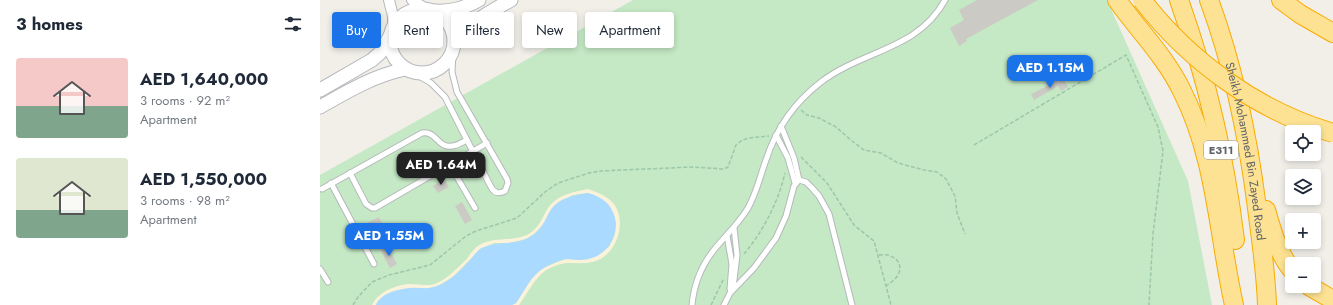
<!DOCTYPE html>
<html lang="en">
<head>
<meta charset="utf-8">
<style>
  body { margin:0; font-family:Jost,sans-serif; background:#f6f6f7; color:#1f2937; height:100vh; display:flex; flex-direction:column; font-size:15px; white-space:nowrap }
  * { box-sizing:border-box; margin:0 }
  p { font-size:13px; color:#747a83 }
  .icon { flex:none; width:22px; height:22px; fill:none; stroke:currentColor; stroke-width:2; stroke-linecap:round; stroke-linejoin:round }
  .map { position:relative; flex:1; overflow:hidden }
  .sheet { display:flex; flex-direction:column; background:#fff; width:320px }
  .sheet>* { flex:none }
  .top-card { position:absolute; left:12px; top:12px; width:380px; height:36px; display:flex; gap:8px }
  .controls { position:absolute; left:965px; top:125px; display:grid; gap:8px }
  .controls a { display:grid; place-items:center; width:36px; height:36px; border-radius:4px; background:#fff; box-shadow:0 2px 6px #0003; font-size:20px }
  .price { position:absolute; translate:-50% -34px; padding:0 9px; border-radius:8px; background:#1a73e8; color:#fff; font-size:13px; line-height:26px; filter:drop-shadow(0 1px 2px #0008) }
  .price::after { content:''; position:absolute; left:50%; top:24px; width:12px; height:9px; margin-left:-6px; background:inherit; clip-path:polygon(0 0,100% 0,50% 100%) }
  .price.current { background:#222; color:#fff }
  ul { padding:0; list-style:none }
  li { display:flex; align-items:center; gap:12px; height:100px; padding:0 16px }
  li span { display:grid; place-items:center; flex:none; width:112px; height:80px; border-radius:4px; color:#555 }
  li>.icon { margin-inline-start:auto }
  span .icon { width:48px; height:48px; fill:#fffc; stroke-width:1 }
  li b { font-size:17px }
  h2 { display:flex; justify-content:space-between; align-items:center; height:48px; padding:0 16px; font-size:17px }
  .chip { padding:0 14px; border-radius:4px; background:#fff; box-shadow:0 2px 6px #0003; font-size:14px; line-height:36px }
  .chip.current { background:#1a73e8; color:#fff }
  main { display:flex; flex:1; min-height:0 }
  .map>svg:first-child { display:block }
</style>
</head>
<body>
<main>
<section class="sheet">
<h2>3 homes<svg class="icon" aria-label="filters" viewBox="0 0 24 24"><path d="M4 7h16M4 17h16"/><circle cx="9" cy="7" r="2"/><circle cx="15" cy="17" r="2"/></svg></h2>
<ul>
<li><span style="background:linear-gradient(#f6c9c9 60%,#7fa58c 0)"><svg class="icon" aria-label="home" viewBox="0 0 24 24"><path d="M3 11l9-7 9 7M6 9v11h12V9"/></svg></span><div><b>AED 1,640,000</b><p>3 rooms · 92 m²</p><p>Apartment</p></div></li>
<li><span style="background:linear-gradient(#dfe7d0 65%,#7fa58c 0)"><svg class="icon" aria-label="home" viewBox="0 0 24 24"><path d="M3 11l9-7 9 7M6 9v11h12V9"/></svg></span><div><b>AED 1,550,000</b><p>3 rooms · 98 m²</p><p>Apartment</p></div></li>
</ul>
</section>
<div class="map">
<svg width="1013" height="305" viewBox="0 0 1013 305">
  <rect width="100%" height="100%" fill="#f1efe8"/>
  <!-- green -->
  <polygon fill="#c5e8c5" points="313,0 787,0 868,181 892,305 0,305 0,175"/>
  <!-- sand -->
  <path fill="#fbf3d9" d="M 268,189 C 276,192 283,194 290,200 C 306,213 301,243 286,255 C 275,265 261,263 248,263 C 241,263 231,267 225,271 C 214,279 207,294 199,305 L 192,305 L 196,303 L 212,278 L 222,268 L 235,263 L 246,259 L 260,260 L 289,247 L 295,234 L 296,222 L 268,193 L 253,195 L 241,201 L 231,210 L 225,222 L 215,233 L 206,239 L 189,243 L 174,243 L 160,249 L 134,276 L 118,286 L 106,289 L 91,288 L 58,301 L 56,305 L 52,305 C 59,291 76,285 90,284 C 100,284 108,287 117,283 C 128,278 137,268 146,260 C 149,256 153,249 158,246 C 174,235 197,244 213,231 C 220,225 223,216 228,208 C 237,195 253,192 268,189 Z"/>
  <!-- water -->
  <path fill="#aadaff" d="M 268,193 C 282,197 291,203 295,218 C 297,226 295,234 292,241 C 285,254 273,260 259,260 C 255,260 251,259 247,259 C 239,260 231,264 224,268 C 211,275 204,292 196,303 L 192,305 L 56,305 C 61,293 78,289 90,288 C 100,287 106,290 117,286 C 129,282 141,270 150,260 C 153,257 157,251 160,249 C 175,240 193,246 208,238 C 222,231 223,223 230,211 C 238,198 254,195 268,193 Z"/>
  <!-- building -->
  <g fill="#cccac5">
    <polygon points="657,0 718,0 646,39 647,41 639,46 630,28 644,20 639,10"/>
    <polygon points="743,78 748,87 741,91 738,86 714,100 711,94"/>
    <polygon points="124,179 129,187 118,193 113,186"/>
    <polygon points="142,202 152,220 145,224 135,206"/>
    <polygon points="59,217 63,225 51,232 47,223"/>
    <polygon points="67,246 77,264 70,268 60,249"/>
  </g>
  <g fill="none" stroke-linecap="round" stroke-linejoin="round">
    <defs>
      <g id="service">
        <path d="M 94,73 L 111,83 L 125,97 L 171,187 C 174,193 179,194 185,191 L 188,183 L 187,179 L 137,92 L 132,72 L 133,52"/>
        <polyline points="461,126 474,158 479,180"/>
        <polyline points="456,135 468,158 475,183"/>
        <polyline points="130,165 155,208"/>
        <polyline points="30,173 46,204 52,208 55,208 167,143"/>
        <polyline points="11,183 54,264"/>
        <path d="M 2,189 L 102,133 C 116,130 118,149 132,146 C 137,146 142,142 147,140"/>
        <polyline points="407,236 412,264 410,289"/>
        <polyline points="0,269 8,282"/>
        <polyline points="413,288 417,255 414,228"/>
        <path d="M 372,305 C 374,283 383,262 398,245 C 409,232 419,223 428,208 C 437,192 440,176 446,160 C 456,129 475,102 501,82 C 543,50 598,50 625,0"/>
        <polyline points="404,305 410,293 434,268 456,238 466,216 474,186 479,180 486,182 492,188 499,196 509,214 532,305"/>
      </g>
      <g id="minor">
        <polyline points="69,0 73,16 73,27"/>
        <polyline points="92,0 106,9"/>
      </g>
      <g id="tertiary">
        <circle cx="102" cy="41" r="32"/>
        <path d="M 115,11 C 132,12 144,8 159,0"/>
        <path d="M 135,42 C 150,22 170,12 191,0"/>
        <polyline points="0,90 52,60 60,53 70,36"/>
        <path d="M 0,107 C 28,91 53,76 85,69"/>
      </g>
      <g id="motorway">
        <path d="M 797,0 C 819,31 845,56 862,91 C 896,158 898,233 914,305"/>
        <path d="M 859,0 C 887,78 905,158 915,240"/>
        <path id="s1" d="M 889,0 C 914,67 928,137 937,208 C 941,240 946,272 947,305"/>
        <polyline points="961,0 980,14 1013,33"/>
        <path d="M 946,210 C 952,231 958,253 972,270"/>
        <polyline points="989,286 1013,300"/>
      </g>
    </defs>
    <!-- service casing -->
    <use href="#service" stroke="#b5b8bc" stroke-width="7"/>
    <!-- minor casing -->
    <use href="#minor" stroke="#b5b8bc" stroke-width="12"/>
    <!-- tertiary casing -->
    <use href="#tertiary" stroke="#b5b8bc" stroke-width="15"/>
    <!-- motorway casing -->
    <use href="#motorway" stroke="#f9ab00" stroke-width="20"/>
    <!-- path -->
    <g stroke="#9cc7a9" stroke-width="1.5" stroke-dasharray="4 2" stroke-linecap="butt">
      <polyline points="481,110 487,115 499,118 516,127 532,141 544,150 561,153 578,163 604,170 617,172 626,179 635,196 637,213 645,234"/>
      <polyline points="654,145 806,55 838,127 843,151 833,234 829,305"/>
      <polyline points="481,157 507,183 534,225 554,241 571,305"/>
      <path d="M 424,254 C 443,231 458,203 465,173"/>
      <path d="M 559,255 C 571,253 585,261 578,275 C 575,280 570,283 566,286"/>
      <polyline points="33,305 38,297 52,282 69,275 110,265 146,236 156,231 197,218 225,192 238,183 269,173 281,171 371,167 404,169 408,167 416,145 421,141 428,138 449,136"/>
      <polyline points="391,305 404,278"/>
    </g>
    <!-- service -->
    <use href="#service" stroke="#fff" stroke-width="5"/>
    <!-- minor -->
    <use href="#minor" stroke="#fff" stroke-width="10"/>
    <!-- tertiary -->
    <use href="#tertiary" stroke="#fff" stroke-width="13"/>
    <!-- motorway -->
    <use href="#motorway" stroke="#fde293" stroke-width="18"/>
    <defs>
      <path id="motorway-bridge" d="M 822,0 C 870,62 938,111 1013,133"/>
    </defs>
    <!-- motorway-bridge casing -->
    <use href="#motorway-bridge" stroke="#f9ab00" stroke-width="20" stroke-linecap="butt"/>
    <!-- motorway-bridge -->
    <use href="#motorway-bridge" stroke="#fde293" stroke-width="18"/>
  </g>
  <g text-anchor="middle" stroke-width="3" stroke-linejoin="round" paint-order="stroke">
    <!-- shield labels -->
    <rect fill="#fff" stroke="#8f9295" stroke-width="1" x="884" y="141" width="34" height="18" rx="3"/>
    <g font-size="11" font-weight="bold" fill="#5f6368">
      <text x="901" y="154">E311</text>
    </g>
    <!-- street labels -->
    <g font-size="12" fill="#5f6368" stroke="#fff">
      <text dy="4" stroke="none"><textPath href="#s1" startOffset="156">Sheikh Mohammed Bin Zayed Road</textPath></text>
    </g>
  </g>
</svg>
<div class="controls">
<a><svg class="icon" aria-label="locate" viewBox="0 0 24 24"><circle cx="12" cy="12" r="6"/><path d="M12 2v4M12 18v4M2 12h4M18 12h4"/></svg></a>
<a><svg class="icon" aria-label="layers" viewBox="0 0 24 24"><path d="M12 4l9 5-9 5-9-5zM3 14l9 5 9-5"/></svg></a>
<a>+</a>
<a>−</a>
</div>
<b class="price" style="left:730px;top:89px">AED 1.15M</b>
<b class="price current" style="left:121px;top:186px">AED 1.64M</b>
<b class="price" style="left:69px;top:257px">AED 1.55M</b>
<div class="top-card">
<a class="chip current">Buy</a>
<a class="chip">Rent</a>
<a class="chip">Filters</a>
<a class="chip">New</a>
<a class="chip">Apartment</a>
</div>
</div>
</main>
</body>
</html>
